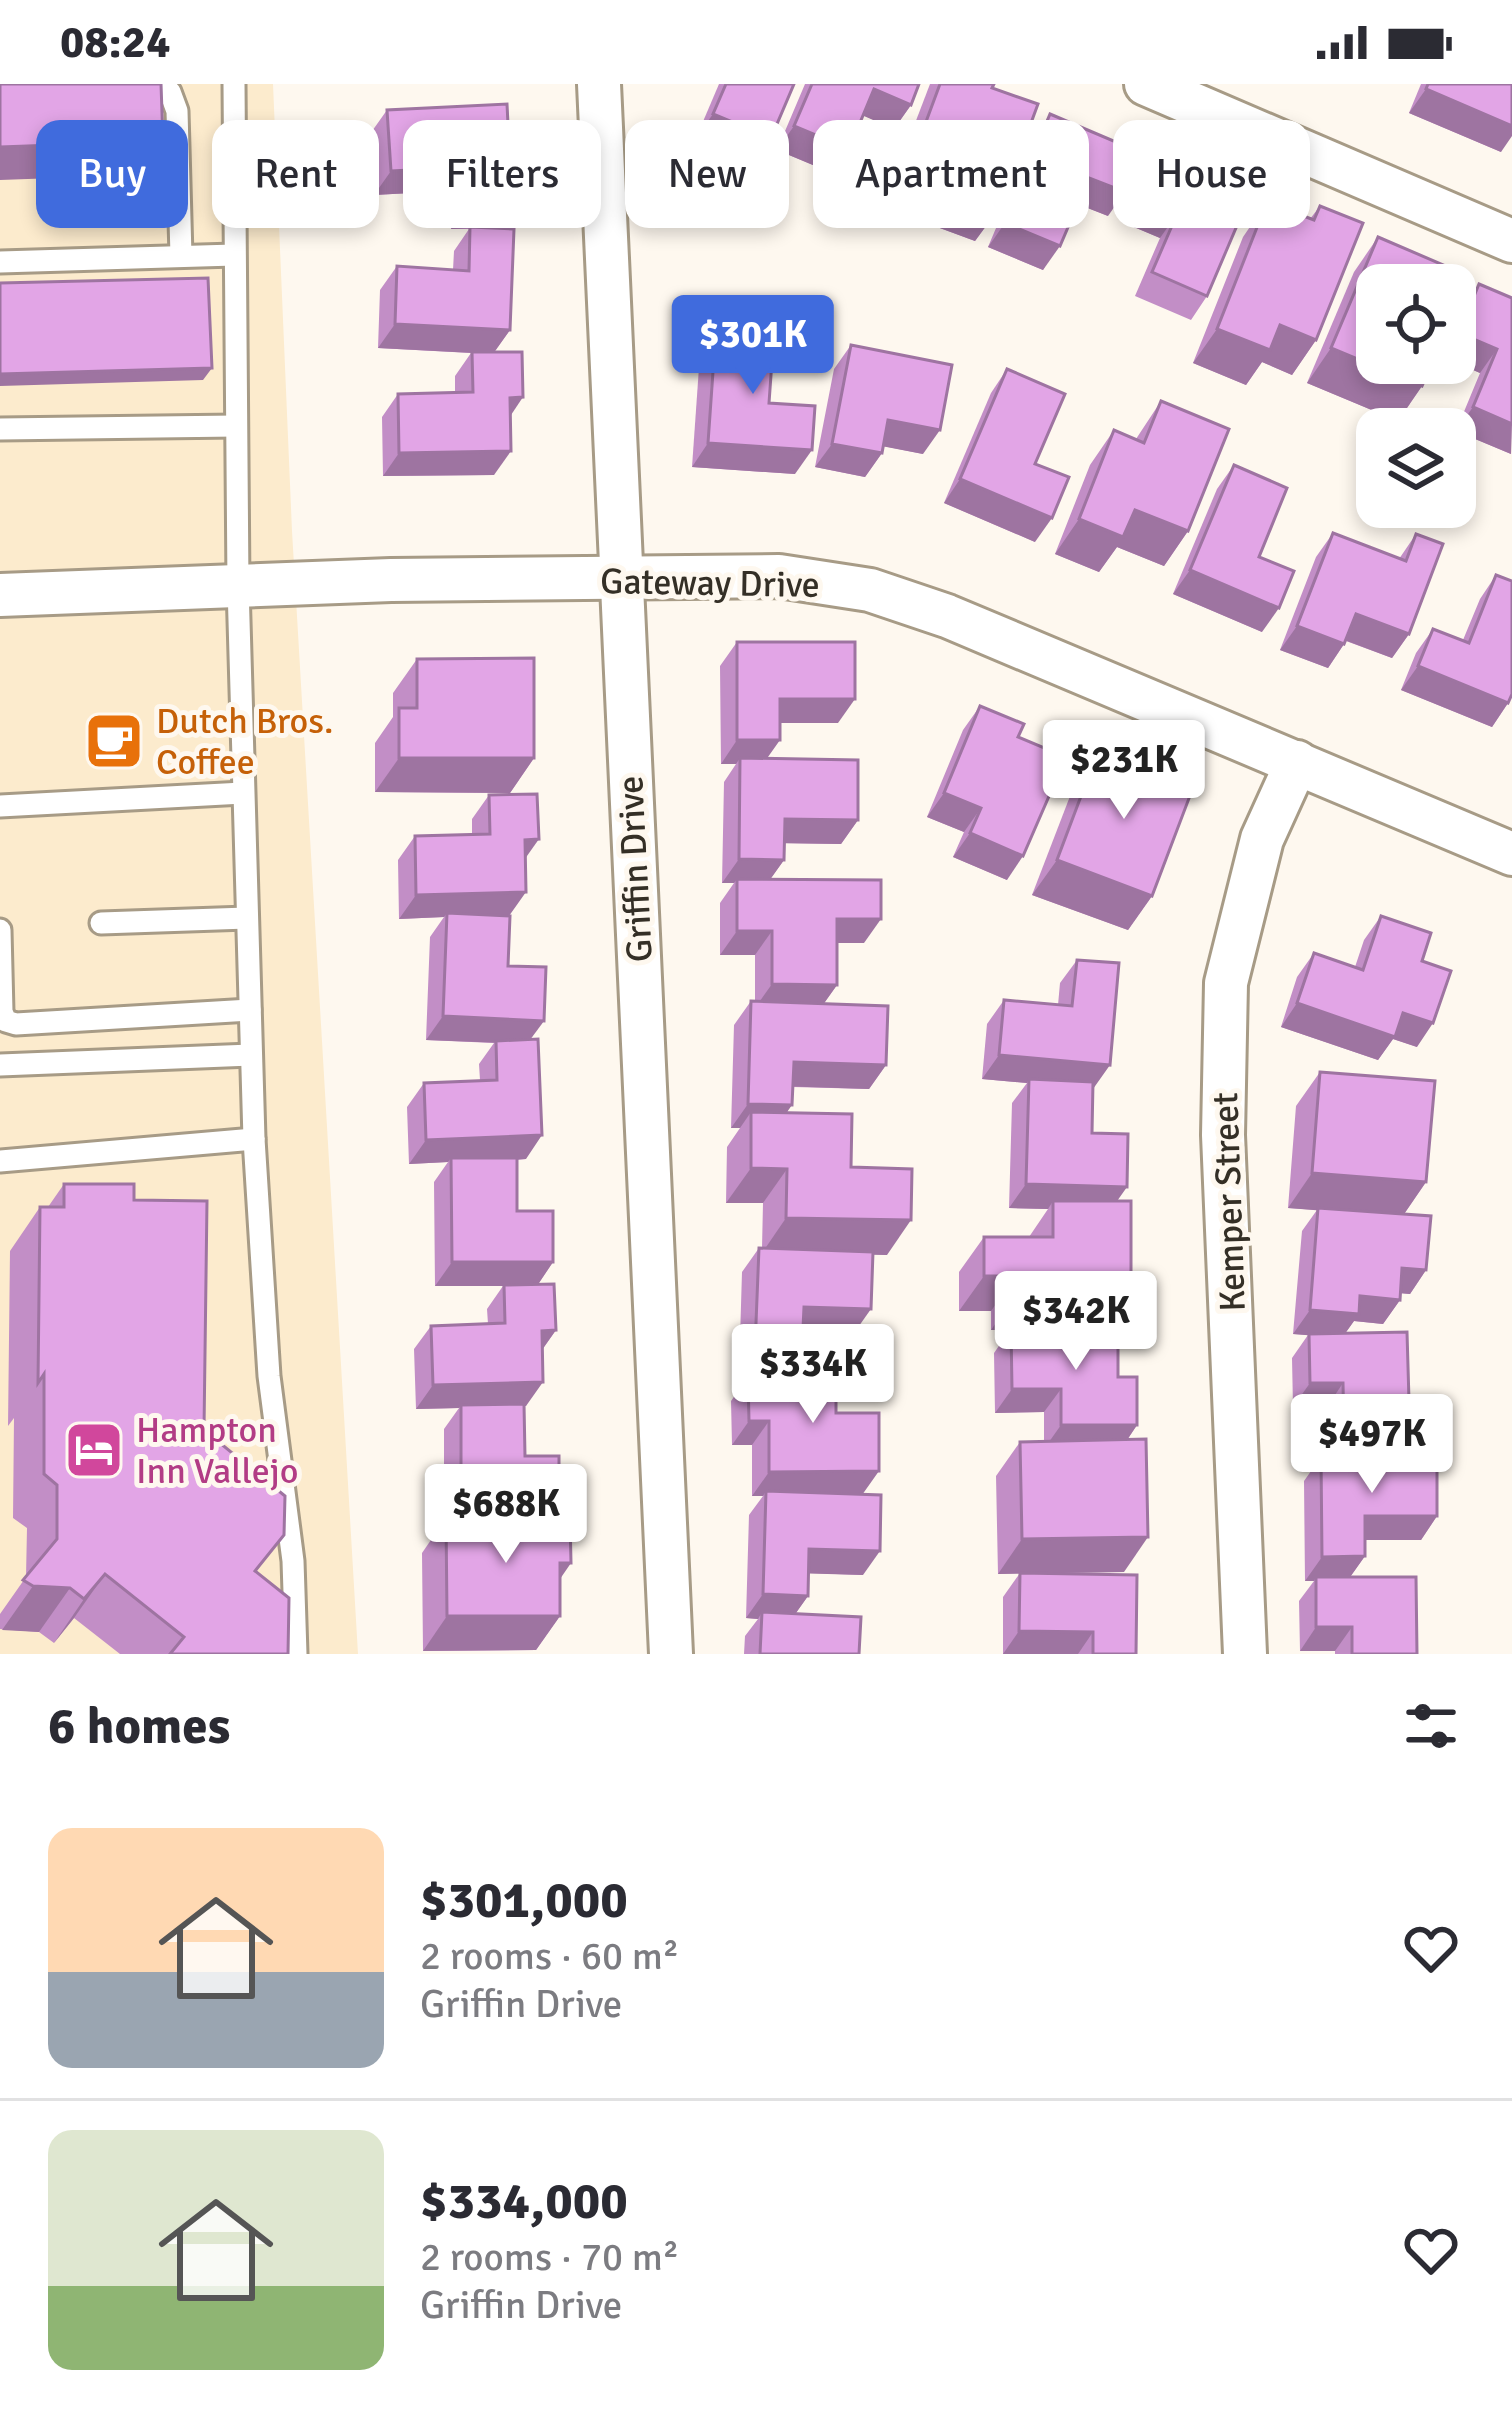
<!DOCTYPE html>
<html lang="en">
<head>
<meta charset="utf-8">
<style>
  body { margin:0; font-family:Signika,sans-serif; background:#f2f2f3; color:#2b2b33; height:100vh; display:flex; flex-direction:column; font-size:45px; white-space:nowrap }
  * { box-sizing:border-box; margin:0 }
  p { font-size:39px; color:#7c7c81 }
  .icon { flex:none; width:66px; height:66px; fill:none; stroke:currentColor; stroke-width:2; stroke-linecap:round; stroke-linejoin:round }
  .map { position:relative; height:1570px; overflow:hidden }
  .panel { display:flex; flex-direction:column; background:#fff; flex:1 }
  .panel>* { flex:none }
  .hud { position:absolute; left:36px; top:36px; width:1440px; height:108px; display:flex; gap:24px }
  .fabs { position:absolute; left:1356px; top:180px; display:grid; gap:24px }
  .fabs a { display:grid; place-items:center; width:120px; height:120px; border-radius:24px; background:#fff; box-shadow:0 6px 18px #0003; font-size:60px }
  .price { position:absolute; translate:-50% -102px; padding:0 27px; border-radius:12px; background:#fff; color:#222; font-size:39px; line-height:78px; filter:drop-shadow(0 3px 6px #0008) }
  .price::after { content:''; position:absolute; left:50%; top:72px; width:36px; height:27px; margin-left:-18px; background:inherit; clip-path:polygon(0 0,100% 0,50% 100%) }
  .price.on { background:#406bdd; color:#fff }
  ul { padding:0; list-style:none }
  li { display:flex; align-items:center; gap:36px; height:300px; padding:0 48px }
  li+li { border-top:3px solid #e1e1e2 }
  li span { display:grid; place-items:center; flex:none; width:336px; height:240px; border-radius:24px; color:#555 }
  li>.icon { margin-inline-start:auto }
  span .icon { width:144px; height:144px; fill:#fffc; stroke-width:1 }
  li b { font-size:51px }
  h2 { display:flex; justify-content:space-between; align-items:center; height:144px; padding:0 48px; font-size:51px }
  .pill { padding:0 42px; border-radius:24px; background:#fff; box-shadow:0 6px 18px #0003; font-size:42px; line-height:108px }
  .pill.on { background:#406bdd; color:#fff }
  .status { display:flex; justify-content:space-between; align-items:center; height:84px; padding:0 60px; background:#fff; direction:ltr }
  .status svg { height:33px; fill:currentColor }
  .map>svg:first-child { display:block }
</style>
</head>
<body>
<div class="status"><b>08:24</b><svg viewBox="0 0 49 12"><path d="M0 12V9h3v3zM5 12V6h3v6zM10 12V3h3v9zM15 12V0h3v12zM26 1h20v11H26zM47 4h2v5h-2z"/></svg></div>
<div class="map">
<svg width="1512" height="1570" viewBox="0 0 1512 1570">
  <rect width="100%" height="100%" fill="#fef8ef"/>
  <!-- built -->
  <polygon fill="#fcebcd" points="0,0 273,0 292,447 358,1570 0,1570"/>
  <g fill="none" stroke-linecap="round" stroke-linejoin="round">
    <defs>
      <g id="lane">
        <polyline points="160,0 170,8 177,27 181,172"/>
        <polyline points="234,0 238,502 254,1055 269,1292 293,1477 296,1570"/>
        <polyline points="0,178 234,171"/>
        <polyline points="0,345 236,342"/>
        <polyline points="0,722 243,709"/>
        <polyline points="101,839 247,834"/>
        <polyline points="0,846 2,928 6,937 16,940 250,926"/>
        <polyline points="0,981 251,971"/>
        <polyline points="0,1077 254,1055"/>
      </g>
      <g id="street">
        <polyline points="599,0 671,1570"/>
        <polyline points="1146,0 1512,157"/>
        <polyline points="0,511 391,496 779,492 870,506 947,532 1512,770"/>
        <polyline points="1245,1570 1223,1051 1226,899 1262,755 1297,678"/>
      </g>
    </defs>
    <!-- lane casing -->
    <use href="#lane" stroke="#a79b86" stroke-width="27"/>
    <!-- street casing -->
    <use href="#street" stroke="#a79b86" stroke-width="48"/>
    <!-- lane -->
    <use href="#lane" stroke="#fff" stroke-width="21"/>
    <!-- street -->
    <use href="#street" stroke="#fff" stroke-width="42"/>
  </g>
  <!-- wall -->
  <g fill="#c28ec6">
    <polygon points="719,0 794,0 771,54 754,78 696,54"/>
    <polygon points="805,0 919,0 911,21 894,45 863,31 832,89 777,66"/>
    <polygon points="930,0 994,0 1000,123 975,157 883,123"/>
    <polygon points="1421,0 1512,0 1501,68 1409,29"/>
    <polygon points="387,26 512,120 496,143 510,246 494,268 510,331 494,391 383,392 382,333 398,310 455,308 455,292 471,269 378,264 380,206 397,182 453,186 454,167 469,145 451,145 448,107 374,111 370,50"/>
    <polygon points="1050,30 1108,132 1078,120 1043,186 988,163 1034,54"/>
    <polygon points="1157,71 1207,212 1191,236 1135,212 1160,154 1122,138 1140,95"/>
    <polygon points="1267,118 1310,135 1320,122 1316,256 1292,291 1262,278 1246,301 1193,279 1243,153"/>
    <polygon points="1378,153 1422,302 1398,337 1307,299 1354,188"/>
    <polygon points="1479,200 1512,214 1511,370 1456,347 1480,289 1455,278 1455,242 1463,224"/>
    <polygon points="716,245 769,319 795,390 692,383 700,269"/>
    <polygon points="851,261 923,370 883,362 882,369 865,393 815,383 834,285"/>
    <polygon points="1007,285 1035,380 1035,458 944,419 991,309"/>
    <polygon points="1161,317 1188,447 1164,482 1117,463 1099,488 1055,470 1090,381 1114,346 1136,355"/>
    <polygon points="1234,381 1259,473 1262,548 1173,510 1217,405"/>
    <polygon points="1333,449 1399,475 1416,450 1409,550 1392,574 1346,557 1328,584 1280,566 1316,473"/>
    <polygon points="1496,491 1508,619 1492,643 1401,606 1416,569 1433,545 1463,556 1480,515"/>
    <polygon points="737,558 838,639 780,639 767,675 858,736 841,760 784,759 784,776 770,795 864,859 837,859 837,901 824,919 886,981 869,1005 793,1003 787,1029 851,1083 887,1171 873,1170 854,1249 803,1248 802,1266 785,1290 739,1288 742,1188 759,1164 762,1164 763,1119 726,1119 727,1063 740,1044 731,1044 734,941 751,917 755,917 755,871 720,871 720,819 734,799 722,799 724,698 736,680 721,680 720,582"/>
    <polygon points="417,575 534,674 510,709 375,708 375,659 393,633 393,609"/>
    <polygon points="980,622 1018,653 1007,796 953,773 964,748 927,733 963,646"/>
    <polygon points="1101,659 1144,692 1152,812 1128,846 1032,811 1077,694"/>
    <polygon points="489,711 525,774 509,832 508,882 531,955 526,1075 517,1076 517,1127 553,1178 538,1200 556,1246 542,1266 526,1322 524,1322 525,1372 559,1423 552,1434 560,1495 560,1532 536,1566 423,1567 422,1469 444,1437 444,1345 459,1324 416,1325 414,1265 431,1242 488,1240 487,1225 503,1202 435,1202 434,1098 448,1078 409,1080 407,1023 424,999 480,996 479,980 494,959 426,956 430,853 444,833 399,835 398,776 415,752 472,751 472,735"/>
    <polygon points="1381,832 1422,877 1417,963 1393,955 1378,976 1281,943 1297,893 1314,869 1355,883 1364,856"/>
    <polygon points="1077,876 1093,1005 1092,1049 1117,1117 1131,1211 1108,1244 1118,1293 1137,1341 1127,1356 1124,1488 1026,1489 1136,1570 1003,1570 1003,1513 1020,1489 998,1490 996,1392 1020,1358 1044,1357 1044,1328 995,1329 994,1269 1010,1246 991,1246 991,1227 959,1227 959,1188 984,1153 1029,1153 1048,1125 1009,1124 1012,1019 1027,999 982,995 987,940 1004,916 1058,921 1060,899"/>
    <polygon points="1320,988 1426,1098 1404,1130 1426,1186 1410,1210 1400,1209 1400,1216 1383,1240 1354,1237 1345,1249 1410,1351 1395,1372 1437,1432 1421,1456 1365,1456 1365,1472 1350,1493 1417,1570 1335,1570 1335,1567 1300,1567 1299,1517 1314,1497 1305,1497 1304,1397 1321,1373 1328,1373 1327,1323 1293,1323 1292,1274 1308,1251 1293,1250 1302,1147 1317,1126 1288,1124 1296,1022"/>
    <polygon points="64,1100 134,1116 204,1346 288,1570 120,1570 74,1534 54,1559 39,1548 0,1545 0,1530 26,1493 27,1444 13,1434 14,1334 8,1342 10,1167 40,1123 48,1123"/>
    <polygon points="748,1293 836,1329 863,1410 863,1491 808,1489 808,1512 795,1530 859,1570 744,1570 745,1552 758,1535 746,1534 749,1431 763,1412 752,1412 752,1361 732,1361 731,1317"/>
  </g>
  <!-- shaded-wall -->
  <g fill="#9e74a1">
    <polygon points="874,5 911,21 894,45 857,29"/>
    <polygon points="1426,5 1512,42 1512,52 1501,68 1409,29"/>
    <polygon points="713,30 771,54 754,78 696,54"/>
    <polygon points="794,42 849,65 832,89 777,66"/>
    <polygon points="163,57 139,91 0,96 0,63"/>
    <polygon points="465,83 448,107 374,111 391,87"/>
    <polygon points="907,89 1000,123 975,157 883,123"/>
    <polygon points="1089,94 1125,108 1108,132 1072,118"/>
    <polygon points="1139,114 1177,130 1160,154 1122,138"/>
    <polygon points="512,120 496,143 451,145 467,122"/>
    <polygon points="1005,139 1060,162 1043,186 988,163"/>
    <polygon points="395,240 510,246 493,270 378,264"/>
    <polygon points="1280,241 1316,256 1292,291 1262,278 1246,301 1193,279 1217,245"/>
    <polygon points="1459,249 1497,265 1480,289 1455,278 1455,254"/>
    <polygon points="1331,264 1422,302 1398,337 1307,299"/>
    <polygon points="212,284 203,296 0,302 0,290"/>
    <polygon points="523,313 507,337 510,314"/>
    <polygon points="1473,323 1512,340 1511,370 1456,347"/>
    <polygon points="888,336 940,346 923,370 871,360"/>
    <polygon points="708,359 812,366 795,390 692,383"/>
    <polygon points="832,360 882,369 865,393 815,383"/>
    <polygon points="511,367 494,391 383,392 399,369"/>
    <polygon points="960,395 1052,434 1035,458 944,419"/>
    <polygon points="1135,426 1188,447 1164,482 1117,463 1099,488 1055,470 1079,435"/>
    <polygon points="1190,486 1279,524 1262,548 1173,510"/>
    <polygon points="1356,530 1409,550 1392,574 1339,554"/>
    <polygon points="1297,542 1344,560 1328,584 1280,566"/>
    <polygon points="1418,582 1508,619 1492,643 1401,606"/>
    <polygon points="780,615 855,615 838,639 763,639"/>
    <polygon points="737,656 780,656 763,680 740,674 736,680 721,680"/>
    <polygon points="399,674 534,674 510,709 375,708"/>
    <polygon points="944,709 981,724 964,748 927,733"/>
    <polygon points="785,735 858,736 841,760 768,759"/>
    <polygon points="970,749 1023,772 1007,796 953,773"/>
    <polygon points="539,755 522,779 525,756"/>
    <polygon points="739,775 784,776 767,800 737,795 734,799 722,799"/>
    <polygon points="1057,776 1152,812 1128,846 1032,811"/>
    <polygon points="526,808 509,832 447,829 444,833 399,835 416,811"/>
    <polygon points="837,835 881,835 864,859 820,859"/>
    <polygon points="737,847 772,847 755,871 720,871"/>
    <polygon points="772,900 837,901 820,925 755,924"/>
    <polygon points="1297,919 1403,929 1433,939 1417,963 1393,955 1378,976 1281,943"/>
    <polygon points="443,932 544,937 527,960 426,956"/>
    <polygon points="999,971 1110,981 1093,1005 1029,995 1027,999 982,995"/>
    <polygon points="794,978 886,981 869,1005 777,1002"/>
    <polygon points="748,1020 792,1021 775,1045 751,1028 740,1044 731,1044"/>
    <polygon points="542,1051 526,1075 451,1078 451,1074 448,1078 409,1080 426,1056"/>
    <polygon points="751,1084 787,1085 763,1119 726,1119"/>
    <polygon points="1312,1089 1426,1098 1402,1133 1288,1124"/>
    <polygon points="1026,1100 1127,1103 1110,1127 1053,1117 1048,1125 1009,1124"/>
    <polygon points="786,1134 911,1136 887,1171 762,1169"/>
    <polygon points="452,1178 553,1178 537,1202 435,1202"/>
    <polygon points="1402,1184 1426,1186 1410,1210 1386,1208"/>
    <polygon points="984,1192 1016,1192 991,1227 959,1227"/>
    <polygon points="1015,1211 1131,1211 1107,1246 991,1246"/>
    <polygon points="1360,1212 1400,1216 1383,1240 1354,1237 1342,1254 1293,1250 1310,1226"/>
    <polygon points="804,1223 871,1225 854,1249 787,1247"/>
    <polygon points="556,1246 539,1270 542,1247"/>
    <polygon points="755,1264 802,1266 785,1290 739,1288"/>
    <polygon points="543,1298 526,1322 461,1324 461,1321 459,1324 416,1325 433,1301"/>
    <polygon points="1310,1299 1343,1299 1327,1323 1293,1323"/>
    <polygon points="1012,1305 1061,1305 1044,1328 995,1329"/>
    <polygon points="749,1337 769,1337 752,1361 732,1361"/>
    <polygon points="1061,1341 1137,1341 1121,1365 1044,1365"/>
    <polygon points="1410,1351 1393,1375 1328,1377 1344,1353"/>
    <polygon points="879,1387 862,1411 766,1407 763,1412 752,1412 769,1388"/>
    <polygon points="461,1423 559,1423 543,1447 445,1447"/>
    <polygon points="1365,1432 1437,1432 1421,1456 1348,1456"/>
    <polygon points="1148,1453 1124,1488 998,1490 1022,1455"/>
    <polygon points="809,1465 880,1467 863,1491 792,1489"/>
    <polygon points="1365,1472 1348,1496 1316,1493 1314,1497 1305,1497 1322,1473"/>
    <polygon points="560,1479 571,1479 547,1514"/>
    <polygon points="105,1490 74,1534 54,1559 84,1515"/>
    <polygon points="33,1502 70,1504 39,1548 2,1546"/>
    <polygon points="763,1510 808,1512 791,1536 762,1528 758,1535 746,1534"/>
    <polygon points="447,1532 560,1532 536,1566 423,1567"/>
    <polygon points="1316,1543 1352,1543 1335,1567 1300,1567"/>
    <polygon points="1019,1547 1093,1548 1078,1570 1003,1570"/>
  </g>
  <!-- building -->
  <g fill="#e2a5e6" stroke="#9e74a1" stroke-width="3">
    <polygon points="0,0 161,0 163,57 0,63"/>
    <polygon points="726,0 794,0 771,54 713,30"/>
    <polygon points="812,0 919,0 911,21 874,5 849,65 794,42"/>
    <polygon points="940,0 994,0 992,4 1038,20 1000,123 907,89"/>
    <polygon points="1428,0 1512,0 1512,42 1426,5"/>
    <polygon points="507,20 512,120 467,122 465,83 391,87 387,26"/>
    <polygon points="1050,30 1142,69 1125,108 1089,94 1060,162 1005,139"/>
    <polygon points="1157,71 1250,111 1207,212 1152,188 1177,130 1139,114"/>
    <polygon points="1267,118 1314,136 1320,122 1363,139 1316,256 1280,241 1270,266 1217,245"/>
    <polygon points="470,143 514,145 510,246 395,240 397,182 469,187"/>
    <polygon points="1378,153 1469,192 1455,224 1455,201 1377,201 1377,279 1432,279 1422,302 1331,264"/>
    <polygon points="208,194 212,284 0,290 0,199"/>
    <polygon points="1479,200 1512,214 1512,340 1473,323 1497,265 1459,249"/>
    <polygon points="716,245 774,249 769,319 815,322 812,366 708,359"/>
    <polygon points="851,261 952,281 940,346 888,336 882,369 832,360"/>
    <polygon points="472,268 522,268 523,313 510,314 511,367 399,369 398,310 473,308"/>
    <polygon points="1007,285 1065,310 1035,380 1069,393 1052,434 960,395"/>
    <polygon points="1161,317 1229,345 1188,447 1135,426 1123,453 1079,435 1114,346 1144,359"/>
    <polygon points="1234,381 1287,404 1259,473 1294,487 1279,524 1190,486"/>
    <polygon points="1333,449 1406,477 1416,450 1443,460 1409,550 1356,530 1344,560 1297,542"/>
    <polygon points="1496,491 1512,497 1512,610 1508,619 1418,582 1433,545 1469,559"/>
    <polygon points="737,558 855,558 855,615 780,615 780,656 737,656"/>
    <polygon points="534,574 534,674 399,674 399,624 417,624 417,575"/>
    <polygon points="980,622 1024,640 1018,653 1066,673 1023,772 970,749 981,724 944,709"/>
    <polygon points="1101,659 1150,677 1144,692 1191,709 1152,812 1057,776"/>
    <polygon points="740,674 858,676 858,736 785,735 784,776 739,775"/>
    <polygon points="537,710 539,755 525,756 526,808 416,811 415,752 490,750 489,711"/>
    <polygon points="737,795 881,796 881,835 837,835 837,901 772,900 772,847 737,847"/>
    <polygon points="447,829 510,832 508,882 546,883 544,937 443,932"/>
    <polygon points="1381,832 1431,849 1422,877 1451,887 1433,939 1403,929 1395,953 1297,919 1314,869 1363,886"/>
    <polygon points="1077,876 1119,879 1110,981 999,971 1004,916 1072,922"/>
    <polygon points="751,917 888,922 886,981 794,978 792,1021 748,1020"/>
    <polygon points="538,955 542,1051 426,1056 424,999 497,996 496,957"/>
    <polygon points="1320,988 1435,997 1426,1098 1312,1089"/>
    <polygon points="1029,995 1093,998 1092,1049 1128,1050 1127,1103 1026,1100"/>
    <polygon points="751,1028 852,1030 851,1083 912,1085 911,1136 786,1134 787,1085 751,1084"/>
    <polygon points="451,1074 517,1074 517,1127 553,1127 553,1178 452,1178"/>
    <polygon points="64,1100 134,1100 134,1116 207,1117 204,1346 285,1412 284,1451 255,1487 289,1514 288,1570 170,1570 184,1553 105,1490 84,1515 70,1504 33,1502 23,1496 57,1455 57,1401 44,1390 44,1290 38,1299 40,1123 64,1123"/>
    <polygon points="1053,1117 1131,1117 1131,1211 1015,1211 1016,1192 984,1192 984,1153 1053,1153"/>
    <polygon points="1318,1124 1431,1132 1426,1186 1402,1184 1400,1216 1360,1212 1359,1230 1310,1226"/>
    <polygon points="759,1164 873,1168 871,1225 804,1223 802,1266 755,1264"/>
    <polygon points="554,1200 556,1246 542,1247 543,1298 433,1301 431,1242 505,1239 504,1201"/>
    <polygon points="1118,1244 1118,1293 1137,1293 1137,1341 1061,1341 1061,1305 1012,1305 1011,1245"/>
    <polygon points="1407,1248 1410,1351 1344,1353 1343,1299 1310,1299 1309,1250"/>
    <polygon points="836,1292 836,1329 879,1329 879,1387 769,1388 769,1337 749,1337 748,1293"/>
    <polygon points="524,1320 525,1372 559,1372 559,1423 461,1423 461,1321"/>
    <polygon points="1146,1355 1148,1453 1022,1455 1020,1358"/>
    <polygon points="1437,1372 1437,1432 1365,1432 1365,1472 1322,1473 1321,1373"/>
    <polygon points="766,1407 881,1411 880,1467 809,1465 808,1512 763,1510"/>
    <polygon points="570,1433 571,1479 560,1479 560,1532 447,1532 446,1434"/>
    <polygon points="1020,1489 1137,1491 1136,1570 1093,1570 1093,1548 1019,1547"/>
    <polygon points="1316,1493 1416,1493 1417,1570 1352,1570 1352,1543 1316,1543"/>
    <polygon points="762,1528 861,1533 859,1570 760,1570"/>
  </g>
  <!-- icons -->
  <defs>
    <symbol id="cafe-square" viewBox="-11 -11 22 22"><rect x="-9" y="-9" width="18" height="18" rx="4" fill="#e8710a" stroke="#fef8ef"/><path d="M-5.5-4.5H6V0H3Q3 3.5 0 3.5H-2.5Q-5.5 3.5-5.5 0ZM3-3.2v2h1.7v-2ZM-6 4.5H4V6H-6Z" fill="#fff"/></symbol>
    <symbol id="hotel-square" viewBox="-11 -11 22 22"><rect x="-9" y="-9" width="18" height="18" rx="4" fill="#d1479c" stroke="#fef8ef"/><path d="M-6-4.5h1.5V1H6V5H4.5V3h-9V5H-6ZM-4 0a1.8 1.8 0 1 1 3.6 0ZM.5 0V-2.5h3Q6-2.5 6 0Z" fill="#fff"/></symbol>
  </defs>
  <g fill-rule="evenodd">
    <use href="#cafe-square" x="81" y="624" width="66" height="66"/>
    <use href="#hotel-square" x="61" y="1333" width="66" height="66"/>
  </g>
  <g text-anchor="middle" stroke-width="10" stroke-linejoin="round" paint-order="stroke">
    <!-- street labels -->
    <g font-size="36" fill="#342f26" stroke="#fef8ef">
      <text transform="translate(710 498) rotate(1)" y="13">Gateway Drive</text>
      <text transform="translate(634 785) rotate(-93)" y="13">Griffin Drive</text>
      <text transform="translate(1228 1118) rotate(-92)" y="13">Kemper Street</text>
    </g>
    <!-- food labels -->
    <g font-size="36" fill="#c56008" stroke="#fef8ef" text-anchor="start">
      <text x="156" y="649">Dutch Bros.<tspan x="156" dy="41">Coffee</tspan></text>
    </g>
    <!-- hotel labels -->
    <g font-size="36" fill="#b23c85" stroke="#fef8ef" text-anchor="start">
      <text x="136" y="1358">Hampton<tspan x="136" dy="41">Inn Vallejo</tspan></text>
    </g>
  </g>
</svg>
<div class="fabs">
<a><svg class="icon" aria-label="locate" viewBox="0 0 24 24"><circle cx="12" cy="12" r="6"/><path d="M12 2v4M12 18v4M2 12h4M18 12h4"/></svg></a>
<a><svg class="icon" aria-label="layers" viewBox="0 0 24 24"><path d="M12 4l9 5-9 5-9-5zM3 14l9 5 9-5"/></svg></a>
</div>
<b class="price on" style="left:753px;top:313px">$301K</b>
<b class="price" style="left:1124px;top:738px">$231K</b>
<b class="price" style="left:1076px;top:1289px">$342K</b>
<b class="price" style="left:813px;top:1342px">$334K</b>
<b class="price" style="left:1372px;top:1412px">$497K</b>
<b class="price" style="left:506px;top:1482px">$688K</b>
<div class="hud">
<a class="pill on">Buy</a>
<a class="pill">Rent</a>
<a class="pill">Filters</a>
<a class="pill">New</a>
<a class="pill">Apartment</a>
<a class="pill">House</a>
</div>
</div>
<section class="panel">
<h2>6 homes<svg class="icon" aria-label="filters" viewBox="0 0 24 24"><path d="M4 7h16M4 17h16"/><circle cx="9" cy="7" r="2"/><circle cx="15" cy="17" r="2"/></svg></h2>
<ul>
<li><span style="background:linear-gradient(#ffd9b3 60%,#9aa5b1 0)"><svg class="icon" aria-label="home" viewBox="0 0 24 24"><path d="M3 11l9-7 9 7M6 9v11h12V9"/></svg></span><div><b>$301,000</b><p>2 rooms · 60 m²</p><p>Griffin Drive</p></div><svg class="icon" aria-label="heart" viewBox="0 0 24 24"><path d="M12 20l-8-8c-3-5 5-10 8-4 3-6 11-1 8 4z"/></svg></li>
<li><span style="background:linear-gradient(#dfe7d0 65%,#8fb573 0)"><svg class="icon" aria-label="home" viewBox="0 0 24 24"><path d="M3 11l9-7 9 7M6 9v11h12V9"/></svg></span><div><b>$334,000</b><p>2 rooms · 70 m²</p><p>Griffin Drive</p></div><svg class="icon" aria-label="heart" viewBox="0 0 24 24"><path d="M12 20l-8-8c-3-5 5-10 8-4 3-6 11-1 8 4z"/></svg></li>
</ul>
</section>
</body>
</html>
